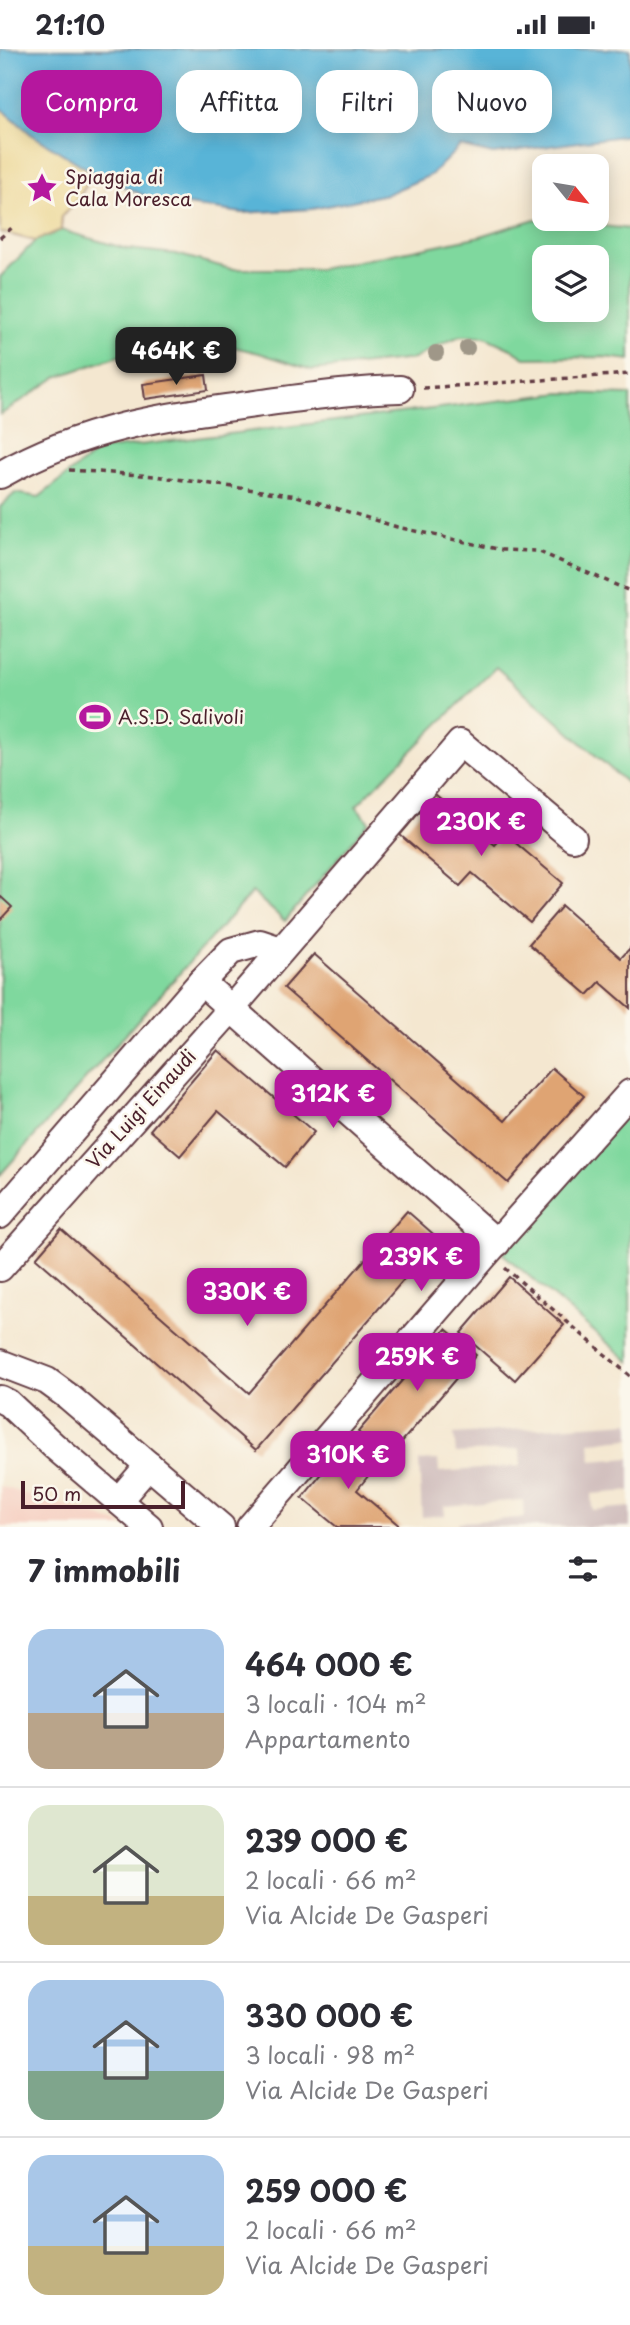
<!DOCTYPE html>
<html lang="it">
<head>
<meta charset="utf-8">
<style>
  body { margin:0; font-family:"Playpen Sans",sans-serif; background:#f2f2f3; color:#2b2b33; height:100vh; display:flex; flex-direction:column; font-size:26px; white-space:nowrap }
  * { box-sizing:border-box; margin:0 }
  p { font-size:23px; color:#7c7c81 }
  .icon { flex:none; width:38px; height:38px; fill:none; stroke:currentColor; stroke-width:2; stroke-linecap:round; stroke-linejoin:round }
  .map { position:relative; height:1478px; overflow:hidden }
  .drawer { display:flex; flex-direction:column; background:#fff; flex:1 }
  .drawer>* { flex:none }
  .banner { position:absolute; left:21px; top:21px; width:588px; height:63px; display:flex; gap:14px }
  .needle { width:46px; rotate:120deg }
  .controls { position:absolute; left:532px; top:105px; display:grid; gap:14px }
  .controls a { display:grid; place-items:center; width:77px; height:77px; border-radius:14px; background:#fff; box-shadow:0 4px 18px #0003; font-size:35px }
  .scale { position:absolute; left:21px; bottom:18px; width:164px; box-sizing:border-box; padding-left:7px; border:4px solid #4a1f2b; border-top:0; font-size:19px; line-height:24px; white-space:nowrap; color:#4a1f2b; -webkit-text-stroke:5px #fbf7ec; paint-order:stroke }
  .price { position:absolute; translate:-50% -60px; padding:0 16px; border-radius:14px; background:#b5179e; color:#fff; font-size:23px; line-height:46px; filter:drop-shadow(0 2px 4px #0008) }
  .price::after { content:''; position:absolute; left:50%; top:42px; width:21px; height:16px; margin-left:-10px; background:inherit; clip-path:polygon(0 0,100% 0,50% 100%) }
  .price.on { background:#222; color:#fff }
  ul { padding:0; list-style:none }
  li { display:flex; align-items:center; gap:21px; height:175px; padding:0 28px }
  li+li { border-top:2px solid #e1e1e2 }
  li span { display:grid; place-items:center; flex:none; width:196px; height:140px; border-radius:21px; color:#555 }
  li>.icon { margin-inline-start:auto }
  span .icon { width:84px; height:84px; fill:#fffc; stroke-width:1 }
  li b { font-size:30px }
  h2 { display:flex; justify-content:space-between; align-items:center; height:84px; padding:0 28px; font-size:30px }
  .pill { padding:0 24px; border-radius:21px; background:#fff; box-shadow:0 4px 18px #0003; font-size:24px; line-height:63px }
  .pill.on { background:#b5179e; color:#fff }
  .status { display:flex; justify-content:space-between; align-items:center; height:49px; padding:0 35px; background:#fff; direction:ltr }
  .status svg { height:19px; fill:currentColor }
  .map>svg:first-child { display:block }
</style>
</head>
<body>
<div class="status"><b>21:10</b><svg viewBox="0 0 49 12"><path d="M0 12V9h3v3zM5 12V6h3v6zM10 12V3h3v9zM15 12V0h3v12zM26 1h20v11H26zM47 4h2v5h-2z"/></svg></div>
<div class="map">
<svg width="630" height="1478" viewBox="0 0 630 1478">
  <rect width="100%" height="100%" fill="#fbf7ec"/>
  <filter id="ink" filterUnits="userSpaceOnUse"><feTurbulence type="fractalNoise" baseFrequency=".0143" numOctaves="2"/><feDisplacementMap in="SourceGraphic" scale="14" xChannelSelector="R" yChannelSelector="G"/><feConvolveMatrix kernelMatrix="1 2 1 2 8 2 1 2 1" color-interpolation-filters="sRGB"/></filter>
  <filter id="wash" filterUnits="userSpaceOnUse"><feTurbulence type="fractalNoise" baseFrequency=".00686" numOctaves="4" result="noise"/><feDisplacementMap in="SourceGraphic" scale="28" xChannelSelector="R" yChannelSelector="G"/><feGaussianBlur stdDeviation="1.57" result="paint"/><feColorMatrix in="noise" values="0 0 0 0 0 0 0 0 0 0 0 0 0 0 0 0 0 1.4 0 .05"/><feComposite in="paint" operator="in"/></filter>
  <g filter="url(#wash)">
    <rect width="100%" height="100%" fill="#f4e7d0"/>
    <!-- built -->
    <polygon fill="#f6d2c4" points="0,1437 118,1474 122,1478 0,1478"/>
    <!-- industrial -->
    <polygon fill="#d1bfbe" points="630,1373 630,1390 590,1393 591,1412 630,1409 630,1442 591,1445 592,1461 630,1458 630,1478 458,1478 458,1473 524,1469 523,1451 444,1457 445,1466 422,1468 419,1412 438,1411 439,1423 521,1417 520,1400 456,1404 454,1385"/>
    <!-- green -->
    <g fill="#7fd89e" stroke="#647c64" stroke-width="2" fill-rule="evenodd">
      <path d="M 535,170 L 630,180 L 630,311 L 604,308 L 525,309 L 511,300 L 485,288 L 460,287 L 437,297 L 414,310 L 312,321 L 259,304 L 217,294 L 165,291 L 57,328 L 0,366 L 0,228 L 35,192 L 61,181 L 127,200 L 176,205 L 231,220 L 320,220 L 481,187 ZM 597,208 L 597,261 L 544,261 L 544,208 Z"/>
      <polygon points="561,344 630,346 630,737 496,618 356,757 369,773 285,872 252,843 0,1126 0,458 15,444 39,448 99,401"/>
      <polygon points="630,1057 630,1313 503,1205"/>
    </g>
    <!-- sand -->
    <polygon fill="#eeda9e" stroke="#9c7c64" stroke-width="2" points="0,58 31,85 94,124 75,154 62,167 61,181 35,192 0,183"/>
    <!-- water -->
    <polygon fill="#59b4d7" stroke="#526a81" stroke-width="2" points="0,0 630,0 630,86 493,105 460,97 431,126 387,145 312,160 242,164 154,151 94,124 31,85 0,58"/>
    <g id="blocks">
      <!-- building -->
      <g fill="#dfa473">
        <polygon points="206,326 208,341 145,350 143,335"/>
        <polygon points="435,745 495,796 505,785 563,834 530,873 472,824 460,837 400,786"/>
        <polygon points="0,847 12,858 0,871"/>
        <polygon points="562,857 621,909 630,899 630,959 600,933 588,946 529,895"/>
        <polygon points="314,905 505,1072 552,1019 584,1047 508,1134 284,939"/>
        <polygon points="218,1001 314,1083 285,1118 218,1062 180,1107 150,1081"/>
        <polygon points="407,1162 439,1190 256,1401 36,1209 61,1180 249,1344"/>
        <polygon points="509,1228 564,1276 515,1331 461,1284"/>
        <polygon points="446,1280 476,1306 388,1409 358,1383"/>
        <polygon points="351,1389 380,1412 357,1441 401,1478 337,1478 302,1449"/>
      </g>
    </g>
  </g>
  <g filter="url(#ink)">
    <use href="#blocks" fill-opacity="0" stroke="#643d44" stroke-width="2"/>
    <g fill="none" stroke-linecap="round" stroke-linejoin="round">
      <defs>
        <g id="minor">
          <path d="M 0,426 C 86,377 166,367 262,354 C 308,348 354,341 400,340"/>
          <polyline points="201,933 497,1194"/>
          <polyline points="0,1166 201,933 231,902 260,894 281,901"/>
          <polyline points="0,1219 232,959 460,694 573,789"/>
          <polyline points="0,1314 47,1332 69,1348 221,1478"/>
          <polyline points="0,1350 8,1354 54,1397 149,1478"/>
          <polyline points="118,1452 149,1416"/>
          <polyline points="250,1478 487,1204 630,1044"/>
        </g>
      </defs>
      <!-- minor casing -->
      <use href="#minor" stroke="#643d44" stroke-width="30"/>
      <!-- path -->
      <g stroke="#643d44" stroke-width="3.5" stroke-dasharray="5 5" stroke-linecap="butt">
        <polyline points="0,189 14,177"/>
        <polyline points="423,339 630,325"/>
        <polyline points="69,421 155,427 297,447 397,478 502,501 537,502 630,542"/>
        <polyline points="505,1219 630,1327"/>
      </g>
      <!-- minor -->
      <use href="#minor" stroke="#fff" stroke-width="26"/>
    </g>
    <!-- trees -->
    <g fill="#9f9788">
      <circle cx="467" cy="299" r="8"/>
      <circle cx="436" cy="304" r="8"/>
    </g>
  </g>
  <!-- icons -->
  <defs>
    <symbol id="sight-bare" viewBox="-9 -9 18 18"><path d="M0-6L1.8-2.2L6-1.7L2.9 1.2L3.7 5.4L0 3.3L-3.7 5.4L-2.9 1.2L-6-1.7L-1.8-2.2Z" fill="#b5179e" stroke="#fbf7ec" stroke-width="2.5" paint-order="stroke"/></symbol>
    <symbol id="stadium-bare" viewBox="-9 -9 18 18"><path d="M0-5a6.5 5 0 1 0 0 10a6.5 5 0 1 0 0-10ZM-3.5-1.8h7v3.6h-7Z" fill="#b5179e" stroke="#fbf7ec" stroke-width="2.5" paint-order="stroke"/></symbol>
  </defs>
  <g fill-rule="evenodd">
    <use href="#sight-bare" x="20" y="117" width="44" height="44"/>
    <use href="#stadium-bare" x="73" y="646" width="44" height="44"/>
  </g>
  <g text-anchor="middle" stroke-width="5" stroke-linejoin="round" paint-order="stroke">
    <!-- poi labels -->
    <g font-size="19" fill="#4a1f2b" stroke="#fbf7ec" text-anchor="start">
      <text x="65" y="135">Spiaggia di<tspan x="65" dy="22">Cala Moresca</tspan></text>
      <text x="118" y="675">A.S.D. Salivoli</text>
    </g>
    <!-- street labels -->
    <g font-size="19" fill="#4a1f2b" stroke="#fbf7ec">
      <text transform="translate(141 1060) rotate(-48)" y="7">Via Luigi Einaudi</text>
    </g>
  </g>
</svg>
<div class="controls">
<a><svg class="needle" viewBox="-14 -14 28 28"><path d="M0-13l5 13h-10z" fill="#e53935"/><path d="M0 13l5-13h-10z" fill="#7c7c81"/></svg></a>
<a><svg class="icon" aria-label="layers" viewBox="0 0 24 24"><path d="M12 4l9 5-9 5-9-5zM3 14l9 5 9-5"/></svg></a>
</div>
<div class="scale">50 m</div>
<b class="price on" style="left:176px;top:338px">464K €</b>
<b class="price" style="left:481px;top:809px">230K €</b>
<b class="price" style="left:333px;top:1081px">312K €</b>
<b class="price" style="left:421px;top:1244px">239K €</b>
<b class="price" style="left:247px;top:1279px">330K €</b>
<b class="price" style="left:417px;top:1344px">259K €</b>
<b class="price" style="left:348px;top:1442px">310K €</b>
<div class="banner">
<a class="pill on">Compra</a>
<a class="pill">Affitta</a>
<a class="pill">Filtri</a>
<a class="pill">Nuovo</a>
</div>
</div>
<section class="drawer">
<h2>7 immobili<svg class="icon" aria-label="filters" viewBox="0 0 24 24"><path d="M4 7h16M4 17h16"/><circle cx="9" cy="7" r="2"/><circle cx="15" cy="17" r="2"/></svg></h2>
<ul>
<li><span style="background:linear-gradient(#a9c7e8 60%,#b9a48a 0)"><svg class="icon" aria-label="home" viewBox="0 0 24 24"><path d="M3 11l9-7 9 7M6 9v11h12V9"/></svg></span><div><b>464 000 €</b><p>3 locali · 104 m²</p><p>Appartamento</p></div></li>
<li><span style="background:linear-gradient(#dfe7d0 65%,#c2b280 0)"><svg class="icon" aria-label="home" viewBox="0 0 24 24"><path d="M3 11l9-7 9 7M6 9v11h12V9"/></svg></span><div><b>239 000 €</b><p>2 locali · 66 m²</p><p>Via Alcide De Gasperi</p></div></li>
<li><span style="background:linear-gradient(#a9c7e8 65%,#7fa58c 0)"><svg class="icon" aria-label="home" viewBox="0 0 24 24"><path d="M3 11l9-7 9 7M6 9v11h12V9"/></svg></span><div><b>330 000 €</b><p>3 locali · 98 m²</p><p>Via Alcide De Gasperi</p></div></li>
<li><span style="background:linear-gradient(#a9c7e8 65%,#c2b280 0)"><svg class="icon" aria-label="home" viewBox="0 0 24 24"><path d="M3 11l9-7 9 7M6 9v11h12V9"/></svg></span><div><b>259 000 €</b><p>2 locali · 66 m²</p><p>Via Alcide De Gasperi</p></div></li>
</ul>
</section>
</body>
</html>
